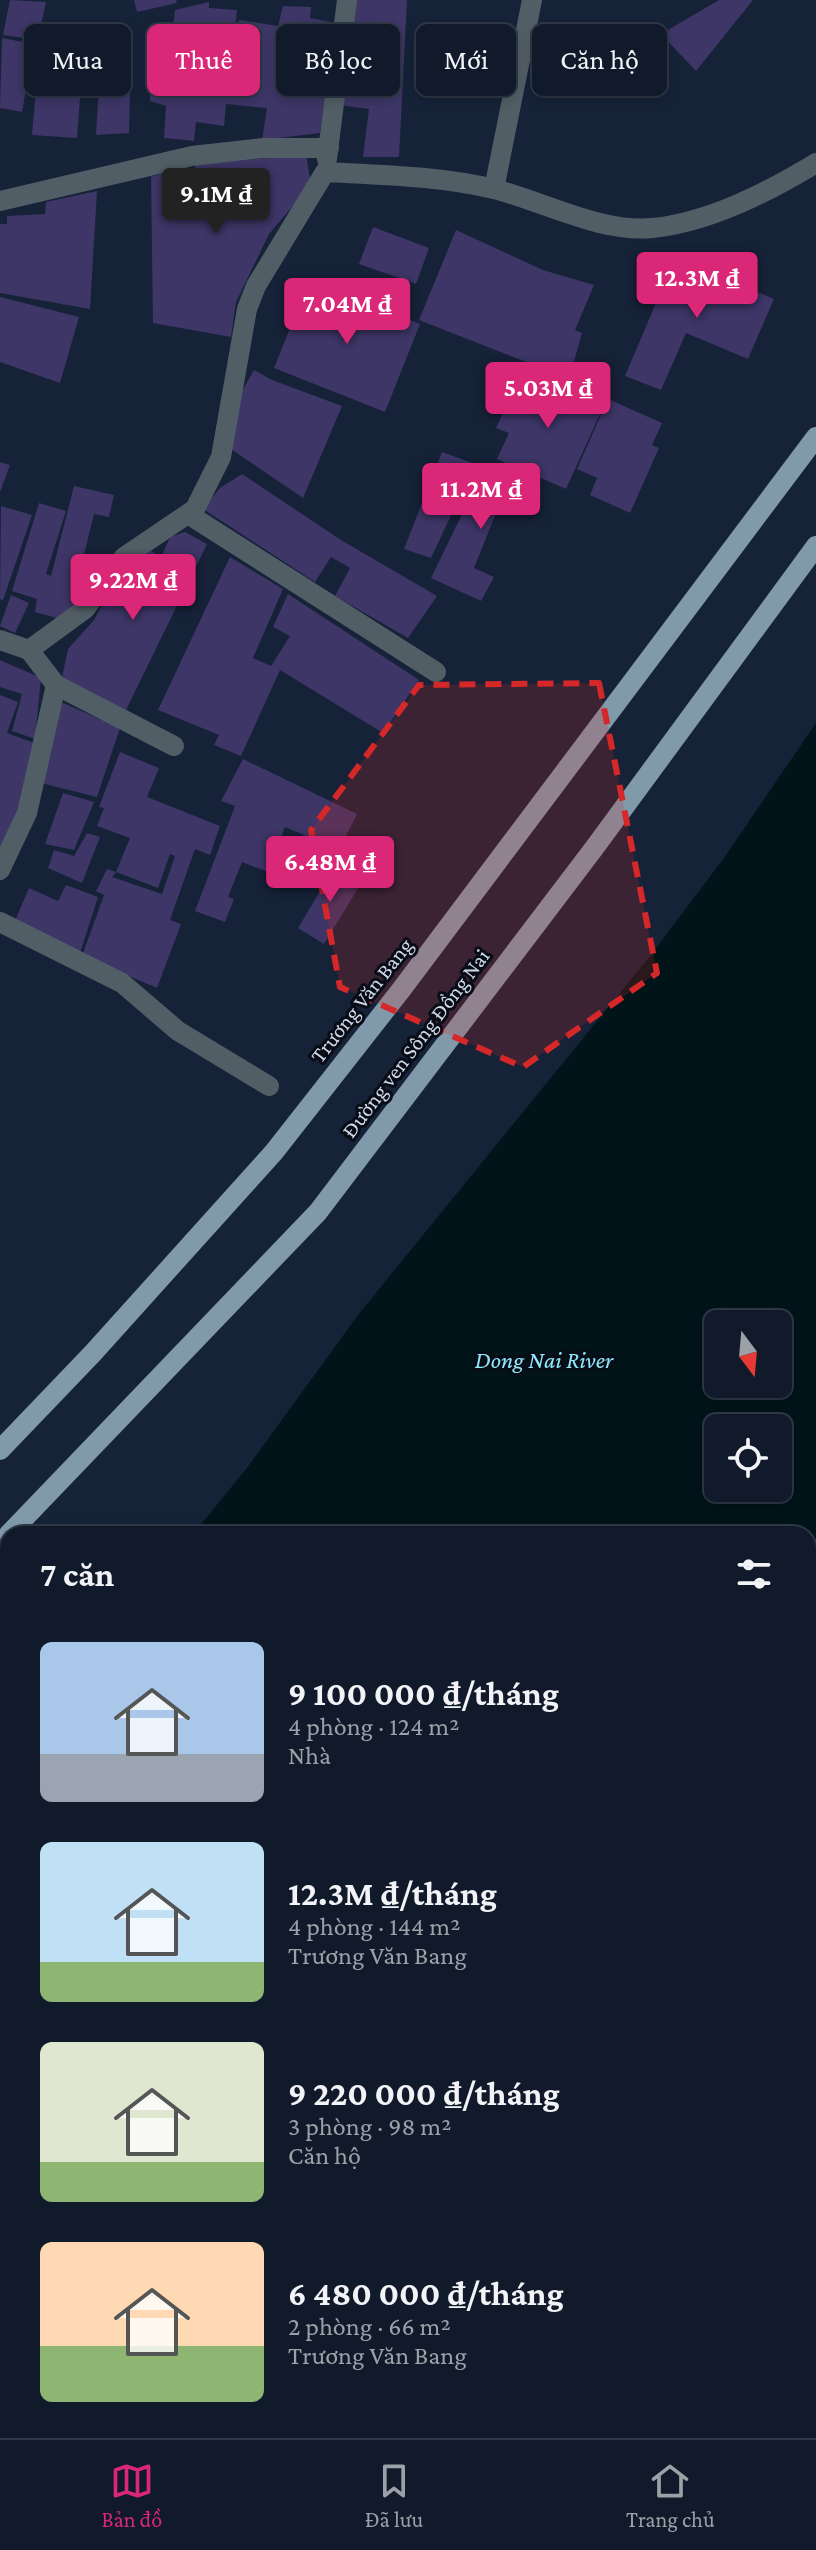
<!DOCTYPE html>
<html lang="vi">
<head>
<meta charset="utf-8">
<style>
  body { margin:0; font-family:"Crimson Pro",serif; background:#1e2736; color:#f1f3f6; height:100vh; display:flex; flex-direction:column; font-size:30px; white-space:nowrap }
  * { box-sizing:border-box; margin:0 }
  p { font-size:26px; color:#9ca1a8 }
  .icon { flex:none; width:44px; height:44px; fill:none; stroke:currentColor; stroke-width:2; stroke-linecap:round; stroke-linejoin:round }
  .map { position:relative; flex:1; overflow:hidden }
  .sheet { position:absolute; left:0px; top:1526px; width:816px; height:912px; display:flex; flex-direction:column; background:#101a2a; border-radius:24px 24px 0 0; box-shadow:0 4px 12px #0003,0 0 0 2px #303847 }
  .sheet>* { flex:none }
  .top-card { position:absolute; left:24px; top:24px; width:768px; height:72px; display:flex; gap:16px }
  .needle { width:52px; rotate:164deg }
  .controls { position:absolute; left:704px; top:1310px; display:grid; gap:16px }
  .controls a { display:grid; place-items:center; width:88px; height:88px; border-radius:12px; background:#101a2a; box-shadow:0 4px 12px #0003,0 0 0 2px #303847; font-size:40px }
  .price { position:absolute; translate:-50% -68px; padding:0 18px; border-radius:8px; background:#db2777; color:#fff; font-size:26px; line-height:52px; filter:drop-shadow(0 2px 4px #0008) }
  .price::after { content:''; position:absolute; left:50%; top:48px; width:24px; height:18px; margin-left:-12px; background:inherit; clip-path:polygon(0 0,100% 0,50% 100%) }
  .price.selected { background:#222; color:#fff }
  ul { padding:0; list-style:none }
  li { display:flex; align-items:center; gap:24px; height:200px; padding:0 40px }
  li span { display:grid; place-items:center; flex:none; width:224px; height:160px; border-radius:12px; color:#555 }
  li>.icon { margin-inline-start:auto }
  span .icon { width:96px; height:96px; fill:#fffc; stroke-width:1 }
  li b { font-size:34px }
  h2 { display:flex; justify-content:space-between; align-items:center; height:96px; padding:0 40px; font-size:34px }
  .chip { padding:0 28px; border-radius:12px; background:#101a2a; box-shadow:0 4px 12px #0003,0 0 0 2px #303847; font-size:28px; line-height:72px }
  .chip.selected { background:#db2777; color:#fff }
  .menu { display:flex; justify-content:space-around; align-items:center; height:112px; border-top:2px solid #303847; background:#101a2a; font-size:22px; color:#9ca1a8 }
  .menu a { display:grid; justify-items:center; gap:4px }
  .menu .selected { color:#db2777 }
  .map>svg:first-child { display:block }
</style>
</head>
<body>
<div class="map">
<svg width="816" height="2438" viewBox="0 0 816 2438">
  <rect width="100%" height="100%" fill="#162238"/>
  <!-- water -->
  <path fill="#001419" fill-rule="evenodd" d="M 816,723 L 816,2438 L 0,2438 L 0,1731 L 8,1724 L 8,2430 L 808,2430 L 808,1534 L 193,1534 L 247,1468 L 358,1315 L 650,956 L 724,858 ZM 718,1324 L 778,1324 L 778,1384 L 718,1384 ZM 718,1428 L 778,1428 L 778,1488 L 718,1488 Z"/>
  <!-- building -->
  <g fill="#3d3667">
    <polygon points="10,0 46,2 38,40 3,35"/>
    <polygon points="134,0 176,0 177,3 137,12"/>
    <polygon points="354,0 407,0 399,157 363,157 369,109 340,105"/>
    <polygon points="719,0 753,0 696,71 661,34"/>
    <polygon points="209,2 209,8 237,10 230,76 239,20 278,26 283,6 311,7 310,18 335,23 320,133 262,140 267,108 226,104 224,126 196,122 194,141 164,138 166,106 150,101 151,39 172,37 175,10"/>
    <polygon points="2,38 34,44 22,112 0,108"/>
    <polygon points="89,49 131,49 129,133 96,135 99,85 87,84"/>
    <polygon points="39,55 83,58 77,138 32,135"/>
    <polygon points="306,154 311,185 269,234 236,302 231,337 153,323 151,177 187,165 188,201 198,200 195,165"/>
    <polygon points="97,191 90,309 0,293 0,224 7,224 7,216 45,214 46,202"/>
    <polygon points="373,227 429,248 416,284 359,264"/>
    <polygon points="456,230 543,270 594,285 575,330 582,333 569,379 419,320"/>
    <polygon points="675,258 774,299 748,359 686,333 661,390 625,376"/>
    <polygon points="310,279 420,324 385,412 274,368"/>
    <polygon points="0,297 79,317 60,383 0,362"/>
    <polygon points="254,370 272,380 342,406 303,498 231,449 241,393"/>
    <polygon points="535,373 605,403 566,489 497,459 509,433 496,428 512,393 523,398"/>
    <polygon points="608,399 662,423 652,445 659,448 630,513 590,495 597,478 577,469"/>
    <polygon points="442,452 475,464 431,558 404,549"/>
    <polygon points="0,462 10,465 0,492"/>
    <polygon points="485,467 541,488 529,515 500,503 474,568 494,577 481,601 431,578"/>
    <polygon points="242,474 341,540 437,596 408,638 335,596 350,568 331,557 315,582 203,509 220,488"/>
    <polygon points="74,486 114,495 109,517 94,514 81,567 95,579 64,620 35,612 37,599 12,591 39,503 66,511 46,574 51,576"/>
    <polygon points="1,506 32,515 3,600 0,599"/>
    <polygon points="185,532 207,544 126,710 62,677 68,649 94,620 110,591 134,600 111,589 122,573 151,551 161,557 170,537"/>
    <polygon points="230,557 283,589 253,658 271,666 290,636 273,627 288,594 419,680 383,733 280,670 241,756 214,745 219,735 158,710"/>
    <polygon points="11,595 29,603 15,633 0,626"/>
    <polygon points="0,660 41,678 35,739 12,731 22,694 0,687"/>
    <polygon points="0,695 18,702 7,733 37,744 23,806 0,854"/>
    <polygon points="61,702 120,728 97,797 41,783"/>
    <polygon points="120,752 159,768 147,797 220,826 210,855 195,849 170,920 181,924 157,988 82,956 104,895 96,891 107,869 116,872 112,877 162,894 175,856 170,854 158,888 116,872 130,838 97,826 104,808 99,807"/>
    <polygon points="243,759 357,814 339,850 285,827 268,872 242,862 228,897 234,899 225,922 195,911 235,806 221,801"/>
    <polygon points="63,793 94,802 74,850 45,844"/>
    <polygon points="87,833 100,837 82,883 48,868 54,850 74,856"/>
    <polygon points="336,865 363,880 324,944 298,928"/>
    <polygon points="66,885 98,897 80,953 14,923 29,888 58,901"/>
  </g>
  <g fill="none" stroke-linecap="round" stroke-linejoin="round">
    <!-- minor -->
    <g stroke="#525e66" stroke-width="20">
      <polyline points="327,159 347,0"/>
      <polyline points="494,189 532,0"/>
      <polyline points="0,201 192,156 263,148 329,148"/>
      <polyline points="188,514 436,672"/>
      <path d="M 0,640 L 29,650 L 85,609 L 124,557 L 195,509 L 221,457 L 247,309 L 256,286 L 325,172 C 382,175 439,176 494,189 C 545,202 600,233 653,228 C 710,222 768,192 816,163"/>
      <polyline points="29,650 56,685 174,746"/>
      <polyline points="0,870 27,813 56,685"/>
      <polyline points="0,922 122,983 178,1031 269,1086"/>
    </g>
    <!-- major -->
    <g stroke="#8099ab" stroke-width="20">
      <polyline points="0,1450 93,1353 274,1152 401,990 816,437"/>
      <polyline points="9,1534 318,1212 595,847 816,546"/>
    </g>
  </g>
  <!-- marked area -->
  <path fill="#d62828" fill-opacity="0.2" stroke="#d62828" stroke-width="6" stroke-dasharray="16 10" stroke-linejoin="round" d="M 599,683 L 657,973 L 523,1067 L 340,987 L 311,830 L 419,685 Z"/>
  <g text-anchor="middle" stroke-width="6" stroke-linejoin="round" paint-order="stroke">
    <!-- street labels -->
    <g font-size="22" fill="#cfd8e7" stroke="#070c16">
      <text transform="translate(361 1000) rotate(-52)" y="8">Trương Văn Bang</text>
      <text transform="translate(415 1043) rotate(-53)" y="8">Đường ven Sông Đồng Nai</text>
    </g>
    <!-- water labels -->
    <g font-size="24" font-style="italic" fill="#8fe9fb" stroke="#070c16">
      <text x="544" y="1368">Dong Nai River</text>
    </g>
  </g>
</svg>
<div class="controls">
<a><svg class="needle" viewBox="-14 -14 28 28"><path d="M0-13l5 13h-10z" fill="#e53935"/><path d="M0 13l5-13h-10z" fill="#9ca1a8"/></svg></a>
<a><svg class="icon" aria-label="locate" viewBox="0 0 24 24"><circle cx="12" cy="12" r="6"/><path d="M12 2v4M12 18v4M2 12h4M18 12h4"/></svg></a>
</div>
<b class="price selected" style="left:216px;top:236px">9.1M ₫</b>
<b class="price" style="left:697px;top:320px">12.3M ₫</b>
<b class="price" style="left:347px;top:346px">7.04M ₫</b>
<b class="price" style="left:548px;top:430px">5.03M ₫</b>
<b class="price" style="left:481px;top:531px">11.2M ₫</b>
<b class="price" style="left:133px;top:622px">9.22M ₫</b>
<b class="price" style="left:330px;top:904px">6.48M ₫</b>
<div class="top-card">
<a class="chip">Mua</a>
<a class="chip selected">Thuê</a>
<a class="chip">Bộ lọc</a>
<a class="chip">Mới</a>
<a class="chip">Căn hộ</a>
</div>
<section class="sheet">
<h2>7 căn<svg class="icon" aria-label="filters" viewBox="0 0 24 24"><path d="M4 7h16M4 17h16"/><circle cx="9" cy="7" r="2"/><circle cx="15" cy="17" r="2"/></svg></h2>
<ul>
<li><span style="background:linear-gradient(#a9c7e8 70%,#9aa5b1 0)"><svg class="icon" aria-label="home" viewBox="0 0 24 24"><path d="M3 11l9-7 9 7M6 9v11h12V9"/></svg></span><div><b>9 100 000 ₫/tháng</b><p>4 phòng · 124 m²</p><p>Nhà</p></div></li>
<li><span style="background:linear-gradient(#bfe0f5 75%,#8fb573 0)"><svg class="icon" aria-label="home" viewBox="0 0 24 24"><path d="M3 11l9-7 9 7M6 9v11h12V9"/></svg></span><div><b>12.3M ₫/tháng</b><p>4 phòng · 144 m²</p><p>Trương Văn Bang</p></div></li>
<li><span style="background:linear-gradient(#dfe7d0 75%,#8fb573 0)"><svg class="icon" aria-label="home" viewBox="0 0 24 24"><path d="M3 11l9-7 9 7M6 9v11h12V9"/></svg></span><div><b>9 220 000 ₫/tháng</b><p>3 phòng · 98 m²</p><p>Căn hộ</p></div></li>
<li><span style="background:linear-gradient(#ffd9b3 65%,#8fb573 0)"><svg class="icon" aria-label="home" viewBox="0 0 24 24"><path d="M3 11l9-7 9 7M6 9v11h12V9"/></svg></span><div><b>6 480 000 ₫/tháng</b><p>2 phòng · 66 m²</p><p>Trương Văn Bang</p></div></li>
</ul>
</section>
</div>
<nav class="menu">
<a class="selected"><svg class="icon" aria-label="map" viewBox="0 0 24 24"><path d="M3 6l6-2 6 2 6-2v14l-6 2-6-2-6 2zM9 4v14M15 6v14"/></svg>Bản đồ</a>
<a><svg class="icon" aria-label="saved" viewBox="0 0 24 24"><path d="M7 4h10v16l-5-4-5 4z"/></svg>Đã lưu</a>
<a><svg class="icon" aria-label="home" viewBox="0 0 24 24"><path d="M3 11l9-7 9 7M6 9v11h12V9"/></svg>Trang chủ</a>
</nav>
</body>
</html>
